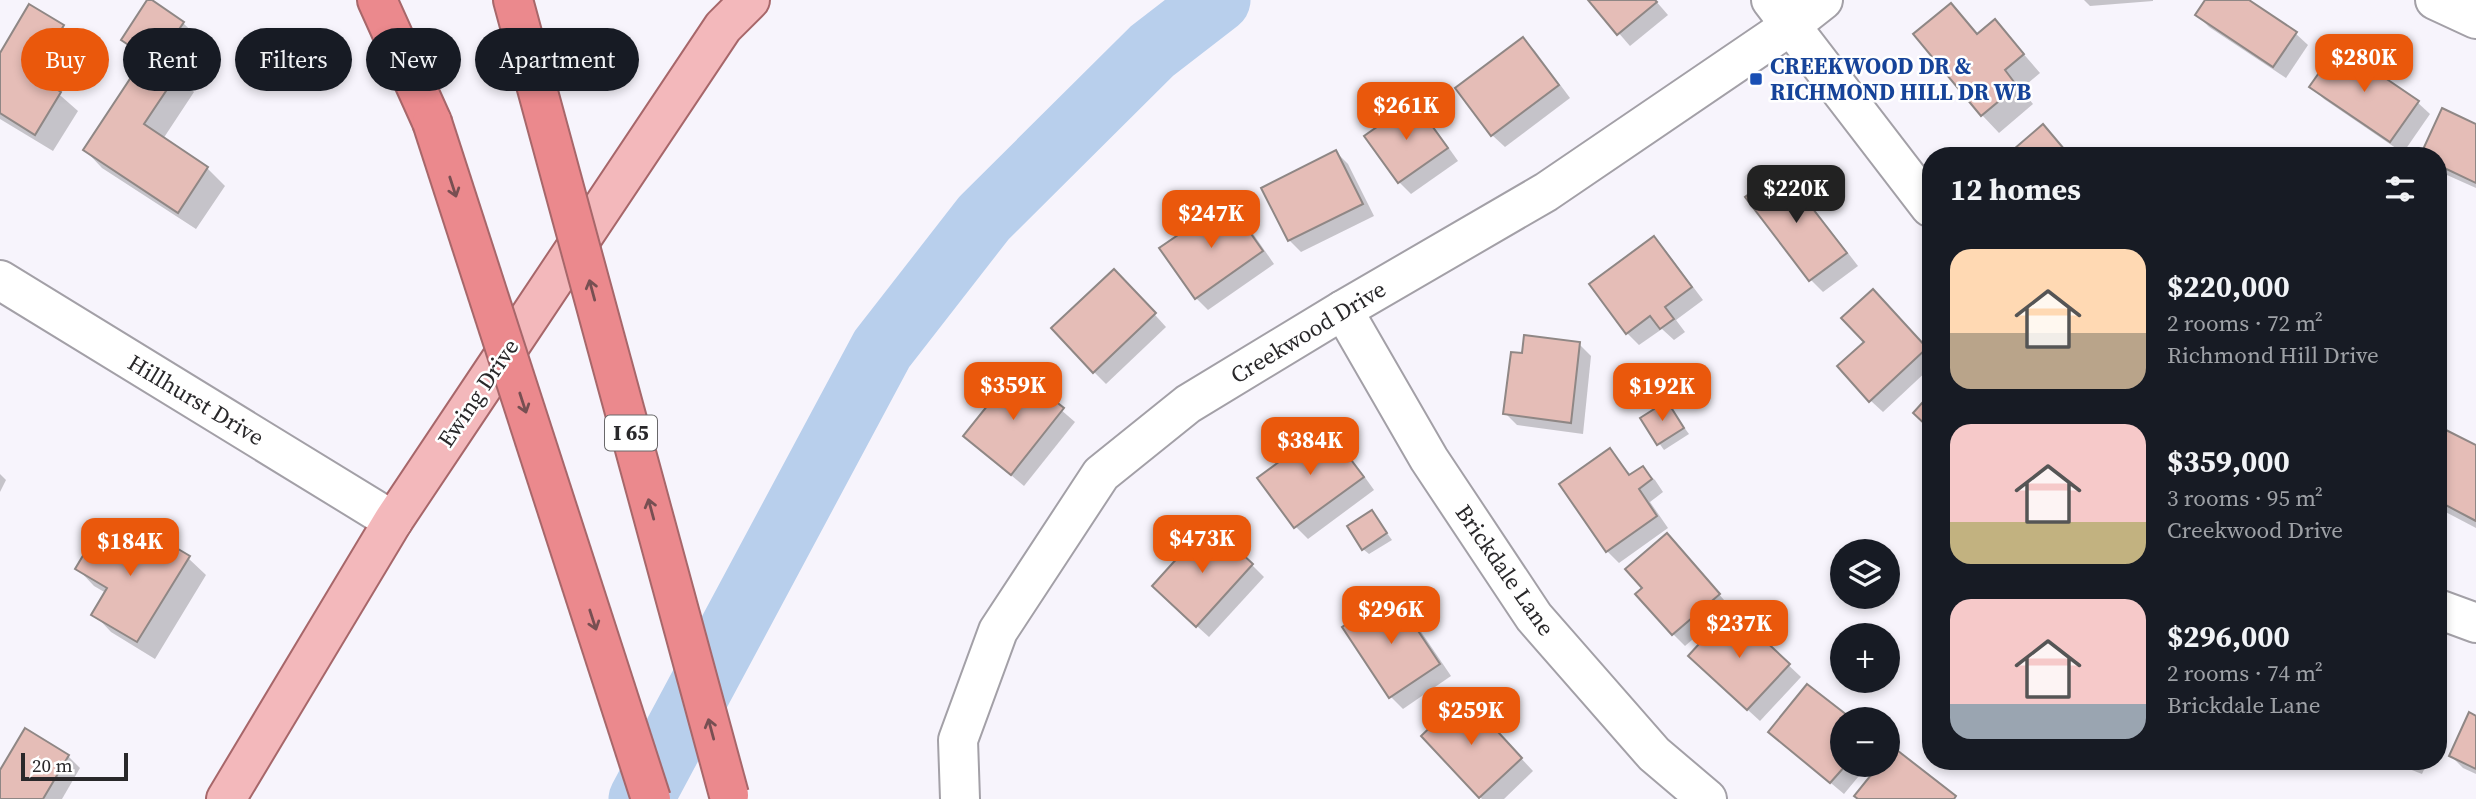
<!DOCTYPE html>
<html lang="en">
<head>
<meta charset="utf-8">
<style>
  body { margin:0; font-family:"Source Serif 4",serif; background:#242831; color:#f1f3f6; height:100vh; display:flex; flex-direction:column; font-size:26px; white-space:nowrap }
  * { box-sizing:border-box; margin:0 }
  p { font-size:23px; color:#9ea1a6 }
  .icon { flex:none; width:38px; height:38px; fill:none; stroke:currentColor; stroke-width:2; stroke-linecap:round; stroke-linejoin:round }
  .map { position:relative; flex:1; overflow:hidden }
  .sheet { position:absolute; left:1922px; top:147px; width:525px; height:623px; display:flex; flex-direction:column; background:#171b24; border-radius:28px; box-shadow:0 4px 10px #0003 }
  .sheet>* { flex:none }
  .banner { position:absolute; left:21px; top:28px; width:665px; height:63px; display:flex; gap:14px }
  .buttons { position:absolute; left:1830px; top:539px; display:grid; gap:14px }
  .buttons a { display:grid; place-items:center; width:70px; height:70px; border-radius:50%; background:#171b24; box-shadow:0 4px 10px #0003; font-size:35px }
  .scale { position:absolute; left:21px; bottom:18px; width:107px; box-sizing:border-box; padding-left:7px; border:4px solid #29282a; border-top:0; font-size:19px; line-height:24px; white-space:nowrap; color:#29282a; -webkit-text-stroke:5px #fff; paint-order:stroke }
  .price { position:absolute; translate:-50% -60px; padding:0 16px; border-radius:14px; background:#ea580c; color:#fff; font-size:23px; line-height:46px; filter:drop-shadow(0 2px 4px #0008) }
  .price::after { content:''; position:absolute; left:50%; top:42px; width:21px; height:16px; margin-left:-10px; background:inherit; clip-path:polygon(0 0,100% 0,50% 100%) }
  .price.selected { background:#222; color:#fff }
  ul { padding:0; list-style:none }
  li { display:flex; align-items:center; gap:21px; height:175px; padding:0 28px }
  li span { display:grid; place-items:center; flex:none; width:196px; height:140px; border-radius:21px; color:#555 }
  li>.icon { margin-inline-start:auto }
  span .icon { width:84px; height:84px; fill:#fffc; stroke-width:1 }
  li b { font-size:30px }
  h2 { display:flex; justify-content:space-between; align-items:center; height:84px; padding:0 28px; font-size:30px }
  .pill { padding:0 24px; border-radius:32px; background:#171b24; box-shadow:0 4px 10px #0003; font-size:24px; line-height:63px }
  .pill.selected { background:#ea580c; color:#fff }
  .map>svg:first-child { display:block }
</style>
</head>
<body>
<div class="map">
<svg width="2476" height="799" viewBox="0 0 2476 799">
  <rect width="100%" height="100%" fill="#f7f4fc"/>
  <!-- shadow -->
  <g fill="#0003">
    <polygon points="1590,0 1655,0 1668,15 1630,46"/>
    <polygon points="2084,0 2153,0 2153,1 2090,6"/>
    <polygon points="2207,0 2246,0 2295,33 2308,45 2286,78 2209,27 2197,15"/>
    <polygon points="1951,5 1979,35 1995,21 2040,73 2021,89 2033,104 1999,133 1982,115"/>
    <polygon points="183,23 201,40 178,75 194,92 163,139 207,168 225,186 196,229 102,168 85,150 145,59 123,39"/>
    <polygon points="63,27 80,44 53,89 78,111 53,151 0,119 0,56"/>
    <polygon points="1523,39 1535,51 1570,98 1505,147 1492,135 1458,88"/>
    <polygon points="2312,87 2417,102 2430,114 2403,153 2324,99"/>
    <polygon points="1414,103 1426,116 1458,161 1411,194 1399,182"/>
    <polygon points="2476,126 2476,188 2438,171 2438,156"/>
    <polygon points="1336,152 1348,164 1374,216 1301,252 1289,240"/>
    <polygon points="1782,171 1794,183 1858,266 1823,292 1811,280 1748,197"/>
    <polygon points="1228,203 1240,215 1274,264 1208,310 1196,298"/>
    <polygon points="1654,239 1666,251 1703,300 1676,320 1685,332 1674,340 1662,329 1639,345 1627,333"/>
    <polygon points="1126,283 1166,327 1106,384 1094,372"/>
    <polygon points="1885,304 1930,352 1930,368 1883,412 1870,400 1866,342"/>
    <polygon points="1579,344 1591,356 1583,434 1517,425 1505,413 1523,355"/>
    <polygon points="1017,372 1075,422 1024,486 965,436"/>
    <polygon points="1666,403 1689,434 1664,450 1642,419"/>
    <polygon points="2438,428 2476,447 2476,528 2438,508"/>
    <polygon points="1326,429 1339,441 1374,490 1308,539 1296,527 1260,478"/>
    <polygon points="1610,451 1631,475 1642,468 1655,480 1663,492 1650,502 1668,528 1619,563 1607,551"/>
    <polygon points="0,474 6,480 0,492"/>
    <polygon points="1372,512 1392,540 1369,554 1363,549"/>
    <polygon points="1679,547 1730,607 1685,646 1673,634"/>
    <polygon points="144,549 188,558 206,575 155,659 111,632 94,614 106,593 94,586 77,568"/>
    <polygon points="1252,565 1264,577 1209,637 1166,598"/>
    <polygon points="1393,595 1405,608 1451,676 1403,709 1390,696"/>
    <polygon points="1732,612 1801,677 1760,721 1702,668"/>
    <polygon points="1807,687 1848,719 1843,719 1843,765 1868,765 1844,794 1770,732"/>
    <polygon points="2438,708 2445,716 2438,735"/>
    <polygon points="1476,710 1533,771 1504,799 1482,799 1423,736"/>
    <polygon points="2476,718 2476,774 2463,768 2451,756"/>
    <polygon points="68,756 80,768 62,799 0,799 0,773"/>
    <polygon points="2389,761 2428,761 2422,774"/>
  </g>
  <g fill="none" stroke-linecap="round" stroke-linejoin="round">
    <!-- river -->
    <polyline stroke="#b8cfec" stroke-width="65" points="641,799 882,349 984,218 1152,51 1218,0"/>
  </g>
  <!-- building -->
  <g fill="#e5bdb7" stroke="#8f8785" stroke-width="2">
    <polygon points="147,0 152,0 184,22 158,60 178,73 144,124 208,167 178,213 83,150 145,56 121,40"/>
    <polygon points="1588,0 1655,0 1657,2 1617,35"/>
    <polygon points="2205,0 2249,0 2297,32 2273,67 2195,15"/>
    <polygon points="1951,3 1977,34 1995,19 2024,54 2005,70 2017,86 1981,116 1913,34"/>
    <polygon points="29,4 64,25 34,76 61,92 35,135 0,113 0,53"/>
    <polygon points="1523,37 1559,85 1491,136 1455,88"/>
    <polygon points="2338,46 2419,101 2390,142 2309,87"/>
    <polygon points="1414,101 1448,148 1398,183 1364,136"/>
    <polygon points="2442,108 2476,124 2476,183 2438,165 2438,156 2420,156"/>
    <polygon points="2043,124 2070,156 2008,156 2007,155"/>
    <polygon points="1336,150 1363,204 1288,241 1261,188"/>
    <polygon points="1782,169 1847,253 1809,281 1745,197"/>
    <polygon points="1228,201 1263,251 1195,299 1159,248"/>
    <polygon points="1654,236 1692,287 1665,307 1674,319 1660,329 1650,316 1626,334 1589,284"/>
    <polygon points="1114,269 1156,313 1093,373 1051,328"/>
    <polygon points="1873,289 1927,348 1869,402 1837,366 1864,342 1841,318"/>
    <polygon points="1524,335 1580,342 1571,423 1503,414 1511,352 1522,353"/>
    <polygon points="1016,370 1064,408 1011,475 963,436"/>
    <polygon points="1930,394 1930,429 1913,413"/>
    <polygon points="1667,401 1684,428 1657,445 1640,418"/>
    <polygon points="2438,426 2476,445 2476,521 2438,501"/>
    <polygon points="1326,427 1364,477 1294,528 1257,478"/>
    <polygon points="1610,448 1629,475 1643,466 1652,479 1639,489 1657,516 1606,552 1559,484"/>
    <polygon points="1372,510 1387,533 1362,550 1347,526"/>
    <polygon points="103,522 143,546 151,533 190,556 137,642 91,615 107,588 75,569"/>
    <polygon points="1209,523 1253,564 1196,627 1152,586"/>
    <polygon points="1667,533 1720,594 1672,635 1635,594 1642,588 1625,569"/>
    <polygon points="1393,593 1440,664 1389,698 1342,627"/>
    <polygon points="1731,609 1790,664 1747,710 1688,656"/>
    <polygon points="1807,684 1852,719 1843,719 1843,765 1846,765 1830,783 1768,732"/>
    <polygon points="1464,695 1522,758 1479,798 1421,736"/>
    <polygon points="2469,712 2476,716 2476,769 2449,756"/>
    <polygon points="25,728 69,755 43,799 0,799 0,770"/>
    <polygon points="1893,747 1956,796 1954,799 1858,799 1854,796 1879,765 1888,765 1888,753"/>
  </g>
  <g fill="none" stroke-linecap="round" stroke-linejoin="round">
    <defs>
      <g id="minor">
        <polyline points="1771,0 1930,207"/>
        <polyline points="2435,0 2476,19"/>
        <polyline points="0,280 393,521"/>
        <polyline points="1343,310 1429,459 1534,617 1654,754 1707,799"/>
        <polyline points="2438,609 2476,623"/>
        <polyline points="960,799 958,740 998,631 1101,474 1188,404 1343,310 1546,192 1790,26 1823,0"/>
      </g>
      <polyline id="major" points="226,799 393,521 723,27 750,0"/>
      <g id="highway">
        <polyline points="377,0 432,122"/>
        <polyline points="513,0 532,70"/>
      </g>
    </defs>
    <!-- minor casing -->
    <use href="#minor" stroke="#a3a0a7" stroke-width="42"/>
    <!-- major casing -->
    <use href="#major" stroke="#a7676a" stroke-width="42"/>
    <!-- highway casing -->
    <use href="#highway" stroke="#a7676a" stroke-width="42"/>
    <!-- minor -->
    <use href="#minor" stroke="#fff" stroke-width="38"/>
    <!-- major -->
    <use href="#major" stroke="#f3b8bb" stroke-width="38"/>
    <!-- highway -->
    <use href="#highway" stroke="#eb898d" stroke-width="38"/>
    <defs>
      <g id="highway-bridge">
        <polyline points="532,70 729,795"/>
        <polyline points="432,122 651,799"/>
      </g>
    </defs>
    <!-- highway-bridge casing -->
    <use href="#highway-bridge" stroke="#a7676a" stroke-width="42" stroke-linecap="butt"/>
    <!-- highway-bridge -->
    <use href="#highway-bridge" stroke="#eb898d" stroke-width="38"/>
  </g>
  <!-- one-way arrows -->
  <defs><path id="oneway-shaft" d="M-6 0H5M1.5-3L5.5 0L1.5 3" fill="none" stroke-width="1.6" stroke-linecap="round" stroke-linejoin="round" transform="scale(1.75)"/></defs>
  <g stroke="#774f52">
    <use href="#oneway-shaft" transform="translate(453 187) rotate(72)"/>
    <use href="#oneway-shaft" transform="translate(592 290) rotate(-105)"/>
    <use href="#oneway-shaft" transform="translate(523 403) rotate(72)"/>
    <use href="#oneway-shaft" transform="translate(651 509) rotate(-105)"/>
    <use href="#oneway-shaft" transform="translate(593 620) rotate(72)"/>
    <use href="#oneway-shaft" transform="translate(711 729) rotate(-105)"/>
  </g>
  <!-- markers -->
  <rect fill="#1a4fb4" stroke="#fff" stroke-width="2.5" x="1749" y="72" width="14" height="14" rx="3.5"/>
  <g text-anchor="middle" stroke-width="5" stroke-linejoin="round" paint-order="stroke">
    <!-- shield labels -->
    <rect fill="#fff" stroke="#69686a" stroke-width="2" x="605" y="415.5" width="52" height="35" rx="5"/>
    <g font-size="21" font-weight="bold" fill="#29282a">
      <text x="631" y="440">I 65</text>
    </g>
    <!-- transit labels -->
    <g font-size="23" font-weight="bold" fill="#164399" stroke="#fff" text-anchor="start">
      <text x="1770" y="74">CREEKWOOD DR &amp;<tspan x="1770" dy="26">RICHMOND HILL DR WB</tspan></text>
    </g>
    <!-- street labels -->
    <g font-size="23" fill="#29282a" stroke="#fff">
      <text transform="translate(1308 332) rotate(-31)" y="8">Creekwood Drive</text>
      <text transform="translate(478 393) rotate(-56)" y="8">Ewing Drive</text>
      <text transform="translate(196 400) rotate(31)" y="8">Hillhurst Drive</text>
      <text transform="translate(1505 570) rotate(55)" y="8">Brickdale Lane</text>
    </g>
  </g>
</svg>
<div class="buttons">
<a><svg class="icon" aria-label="layers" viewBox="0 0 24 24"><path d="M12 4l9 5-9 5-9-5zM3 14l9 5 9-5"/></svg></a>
<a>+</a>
<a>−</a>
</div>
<div class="scale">20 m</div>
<b class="price" style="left:2364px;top:94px">$280K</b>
<b class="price" style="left:1406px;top:142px">$261K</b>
<b class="price selected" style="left:1796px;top:225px">$220K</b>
<b class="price" style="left:1211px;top:250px">$247K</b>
<b class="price" style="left:1013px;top:422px">$359K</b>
<b class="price" style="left:1662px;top:423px">$192K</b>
<b class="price" style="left:1310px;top:477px">$384K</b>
<b class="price" style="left:1202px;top:575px">$473K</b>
<b class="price" style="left:130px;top:578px">$184K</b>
<b class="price" style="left:1391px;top:646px">$296K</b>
<b class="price" style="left:1739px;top:660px">$237K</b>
<b class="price" style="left:1471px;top:747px">$259K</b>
<div class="banner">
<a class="pill selected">Buy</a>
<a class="pill">Rent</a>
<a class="pill">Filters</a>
<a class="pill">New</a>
<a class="pill">Apartment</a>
</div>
<section class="sheet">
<h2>12 homes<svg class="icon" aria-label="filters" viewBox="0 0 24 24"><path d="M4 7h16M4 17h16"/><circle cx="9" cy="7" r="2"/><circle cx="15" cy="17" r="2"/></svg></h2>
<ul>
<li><span style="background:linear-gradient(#ffd9b3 60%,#b9a48a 0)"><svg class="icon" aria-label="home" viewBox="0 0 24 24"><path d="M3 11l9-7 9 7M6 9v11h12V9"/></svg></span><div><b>$220,000</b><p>2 rooms · 72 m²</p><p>Richmond Hill Drive</p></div></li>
<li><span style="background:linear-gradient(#f6c9c9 70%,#c2b280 0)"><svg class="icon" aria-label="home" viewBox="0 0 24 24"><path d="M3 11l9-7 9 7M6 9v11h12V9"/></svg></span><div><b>$359,000</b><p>3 rooms · 95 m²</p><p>Creekwood Drive</p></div></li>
<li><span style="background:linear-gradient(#f6c9c9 75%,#9aa5b1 0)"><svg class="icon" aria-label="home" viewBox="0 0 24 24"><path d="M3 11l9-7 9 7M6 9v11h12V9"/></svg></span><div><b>$296,000</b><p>2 rooms · 74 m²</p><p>Brickdale Lane</p></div></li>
</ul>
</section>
</div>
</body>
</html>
